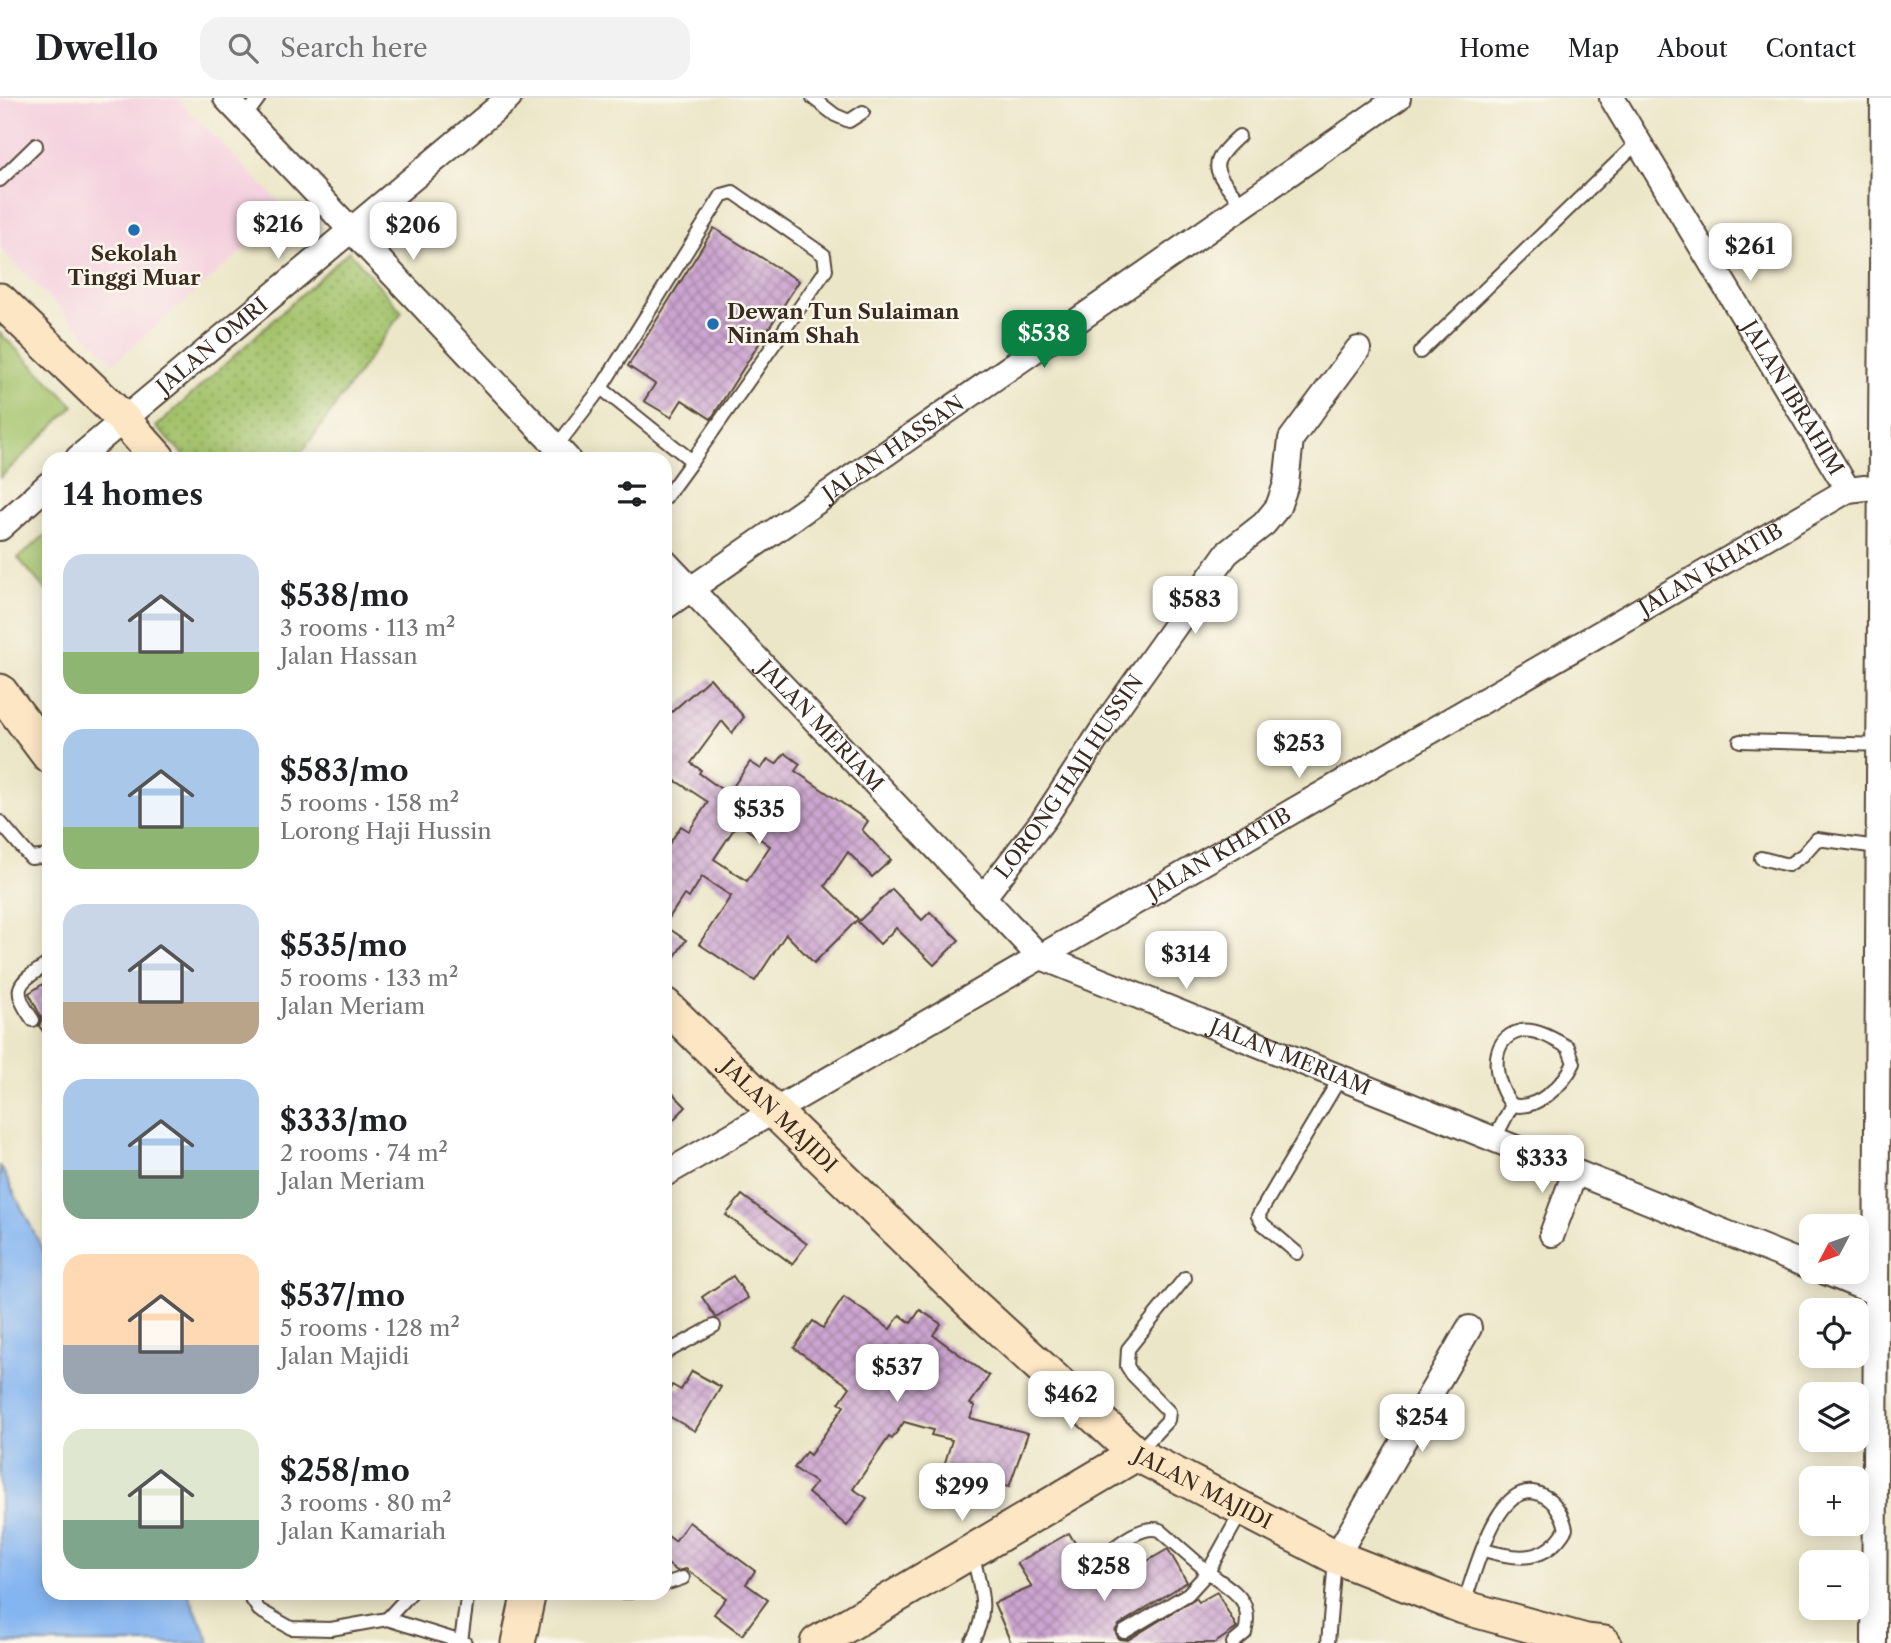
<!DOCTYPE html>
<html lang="en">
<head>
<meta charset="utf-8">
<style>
  body { margin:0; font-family:"Libre Caslon Text",serif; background:#f2f2f2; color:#202124; height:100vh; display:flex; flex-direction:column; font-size:26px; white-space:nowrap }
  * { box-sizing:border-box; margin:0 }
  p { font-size:23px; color:#757577 }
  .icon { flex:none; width:38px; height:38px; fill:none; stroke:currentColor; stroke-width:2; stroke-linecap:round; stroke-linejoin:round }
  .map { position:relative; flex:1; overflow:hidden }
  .panel { position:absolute; left:42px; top:354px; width:630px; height:1148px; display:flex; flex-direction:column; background:#fff; border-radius:21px; box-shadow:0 4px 18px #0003 }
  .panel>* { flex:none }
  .needle { width:46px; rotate:229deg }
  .buttons { position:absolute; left:1799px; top:1116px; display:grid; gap:14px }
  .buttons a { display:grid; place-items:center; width:70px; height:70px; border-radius:14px; background:#fff; box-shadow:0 4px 18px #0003; font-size:35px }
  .price { position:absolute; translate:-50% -60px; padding:0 16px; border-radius:14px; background:#fff; color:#222; font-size:23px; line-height:46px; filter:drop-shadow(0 2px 4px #0008) }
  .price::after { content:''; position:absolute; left:50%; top:42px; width:21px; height:16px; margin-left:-10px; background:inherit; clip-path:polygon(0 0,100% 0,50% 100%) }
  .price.on { background:#0b8043; color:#fff }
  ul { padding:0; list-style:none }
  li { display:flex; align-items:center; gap:21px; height:175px; padding:0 21px }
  li span { display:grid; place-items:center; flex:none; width:196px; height:140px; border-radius:21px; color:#555 }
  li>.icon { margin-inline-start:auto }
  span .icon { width:84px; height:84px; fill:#fffc; stroke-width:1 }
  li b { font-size:30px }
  h2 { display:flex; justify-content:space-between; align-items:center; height:84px; padding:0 21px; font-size:30px }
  header { display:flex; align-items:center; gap:42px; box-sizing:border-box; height:98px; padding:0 35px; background:#fff; border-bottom:2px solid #e0e0e0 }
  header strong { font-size:33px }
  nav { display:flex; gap:38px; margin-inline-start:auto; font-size:24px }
  .search { width:490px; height:63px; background:#f2f2f2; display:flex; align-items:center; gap:18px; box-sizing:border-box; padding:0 24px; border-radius:21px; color:#757577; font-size:26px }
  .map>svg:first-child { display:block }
</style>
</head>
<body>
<header>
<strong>Dwello</strong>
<div class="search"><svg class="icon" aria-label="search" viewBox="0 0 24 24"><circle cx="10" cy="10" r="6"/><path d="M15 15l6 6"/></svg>Search here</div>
<nav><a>Home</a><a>Map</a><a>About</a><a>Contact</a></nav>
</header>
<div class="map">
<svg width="1891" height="1545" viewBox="0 0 1891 1545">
  <defs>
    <pattern id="grass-dots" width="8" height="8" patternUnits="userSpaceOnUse" patternTransform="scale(1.75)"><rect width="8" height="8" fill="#a3c26a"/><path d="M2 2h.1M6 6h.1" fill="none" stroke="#869e57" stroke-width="1.8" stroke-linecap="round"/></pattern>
    <pattern id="building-cross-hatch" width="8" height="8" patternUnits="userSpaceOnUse" patternTransform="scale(1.75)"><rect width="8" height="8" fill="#cca5d0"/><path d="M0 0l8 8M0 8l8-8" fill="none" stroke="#a787a8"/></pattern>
  </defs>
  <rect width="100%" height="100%" fill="#fbf7ec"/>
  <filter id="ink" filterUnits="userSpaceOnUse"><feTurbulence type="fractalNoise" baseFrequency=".0143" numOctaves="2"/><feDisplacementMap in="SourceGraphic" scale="14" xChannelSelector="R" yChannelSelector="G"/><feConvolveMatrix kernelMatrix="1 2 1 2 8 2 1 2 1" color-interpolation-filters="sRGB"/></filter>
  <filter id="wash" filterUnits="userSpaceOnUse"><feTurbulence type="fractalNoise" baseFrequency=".00686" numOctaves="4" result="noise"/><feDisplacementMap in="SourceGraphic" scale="28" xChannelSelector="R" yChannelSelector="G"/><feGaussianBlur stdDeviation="1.57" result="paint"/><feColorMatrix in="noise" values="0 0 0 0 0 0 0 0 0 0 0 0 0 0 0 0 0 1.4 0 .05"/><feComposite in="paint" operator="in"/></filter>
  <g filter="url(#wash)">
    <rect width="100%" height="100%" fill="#ece6c8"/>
    <!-- built -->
    <polygon fill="#f4cfde" points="0,0 177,0 288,113 114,265 0,150"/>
    <!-- grass -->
    <polygon fill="url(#grass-dots)" stroke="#6f7644" stroke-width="2" points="349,153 402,214 298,360 187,360 156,329"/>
    <!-- pitch -->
    <g fill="#a3c26a" stroke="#6f7644" stroke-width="2">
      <polygon points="0,235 74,308 0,380"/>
      <polygon points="49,434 49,496 18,460"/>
    </g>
    <!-- water -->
    <polygon fill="#85b5f0" stroke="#607087" stroke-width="2" points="0,1067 49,1164 49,1494 188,1495 210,1545 0,1545"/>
    <g id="blocks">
      <!-- building -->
      <g fill="url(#building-cross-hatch)" fill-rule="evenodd">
        <polygon points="714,130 799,183 711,321 682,302 671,319 644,303 655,286 628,268"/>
        <path d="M 710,580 L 744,619 L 732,635 L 722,623 L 691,665 L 701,672 L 699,675 L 728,696 L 750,664 L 761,671 L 768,661 L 776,666 L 785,655 L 800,666 L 795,673 L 868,723 L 862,732 L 891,762 L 872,779 L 848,754 L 825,788 L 858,821 L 814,865 L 786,836 L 755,883 L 699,846 L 731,798 L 702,779 L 689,800 L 684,797 L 665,826 L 665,752 L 681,728 L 689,733 L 708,704 L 676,683 L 665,698 L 665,620 ZM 738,725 L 770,748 L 747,783 L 714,761 Z"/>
        <polygon points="892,791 922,822 930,814 959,842 934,867 896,830 880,846 858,824"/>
        <polygon points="665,828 686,842 665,873"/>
        <polygon points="49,882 49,942 39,928 42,921 29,895"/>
        <polygon points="665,987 686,1009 665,1030"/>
        <polygon points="742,1097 807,1146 792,1166 726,1117"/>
        <polygon points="733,1178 748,1200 716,1220 702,1199"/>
        <polygon points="844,1199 890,1231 900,1217 911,1225 920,1212 941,1226 933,1237 989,1278 970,1306 975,1308 970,1320 1028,1335 1009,1389 943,1371 952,1342 931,1337 933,1332 904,1324 892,1341 889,1339 853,1391 867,1400 847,1428 808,1395 816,1385 794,1370 806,1354 810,1357 844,1308 839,1305 850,1289 794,1250 813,1223 823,1230"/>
        <polygon points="692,1273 721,1289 695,1333 665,1316 665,1300 672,1287 681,1292"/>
        <polygon points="689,1424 755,1473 746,1486 768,1502 742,1537 714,1516 726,1500 686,1471 677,1473 665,1464 665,1436 675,1443"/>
        <polygon points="1069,1435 1085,1462 1085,1472 1093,1476 1101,1490 1168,1451 1187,1484 1119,1527 1115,1533 1119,1541 1128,1542 1196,1500 1199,1504 1217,1494 1237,1530 1215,1545 1011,1545 994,1505 1032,1489 1017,1465"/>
      </g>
    </g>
  </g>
  <g filter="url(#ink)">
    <use href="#blocks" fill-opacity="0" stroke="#564638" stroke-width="2"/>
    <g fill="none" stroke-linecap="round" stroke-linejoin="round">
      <defs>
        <g id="lane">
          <polyline points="813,0 835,17 849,23 863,14"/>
          <polyline points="245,19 259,0"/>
          <path d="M 1239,38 C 1203,70 1217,73 1242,107"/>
          <polyline points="0,82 36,47"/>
          <polyline points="1420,254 1638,44"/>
          <polyline points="601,290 722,97 733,94 824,157 826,172 692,363"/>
          <polyline points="556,349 601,290 692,363 665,400"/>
          <polyline points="1740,643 1884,647"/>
          <polyline points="0,724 31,760 49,758"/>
          <polyline points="1761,760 1788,767 1803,757 1817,741 1878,749"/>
          <path d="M 33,922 C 9,888 19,885 49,865"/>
          <path d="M 1494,1042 L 1512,1007 C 1537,1013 1564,986 1574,965 L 1568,949 C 1555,942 1536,930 1521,933 C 1485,941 1495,987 1512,1007"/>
          <polyline points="1297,1155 1263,1126 1258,1118 1340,980"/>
          <polyline points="665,1255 714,1228"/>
          <polyline points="1137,1355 1168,1322 1169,1314 1132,1276 1127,1268 1128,1251 1185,1180"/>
          <path d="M 1092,1467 C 1110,1454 1138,1425 1160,1432 L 1208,1474 L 1243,1411"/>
          <polyline points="665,1486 683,1480"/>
          <polyline points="247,1494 259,1512 291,1530 331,1531 387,1521 465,1545"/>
          <polyline points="602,1494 631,1494"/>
          <path d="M 1463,1508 C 1474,1479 1497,1375 1542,1397 C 1555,1403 1563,1417 1566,1431 C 1546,1465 1518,1462 1484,1452"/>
          <polyline points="387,1521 412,1494"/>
          <path d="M 1124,1534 L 1188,1496 L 1208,1474 C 1232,1493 1254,1500 1245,1535 L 1233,1545"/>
          <polyline points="461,1543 468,1494"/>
          <path d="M 971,1545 C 991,1515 980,1488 972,1455"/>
          <polyline points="1328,1545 1335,1462"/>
        </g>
        <g id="street">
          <polyline points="226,0 567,360"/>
          <path id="s1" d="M 1612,0 L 1848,392 L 1865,390"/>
          <path id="s2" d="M 78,360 L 509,0"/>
          <polyline points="0,430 49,386"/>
          <path id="s3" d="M 665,464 L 1039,858 L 1811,1169"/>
          <path id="s4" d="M 665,509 L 1398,0"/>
          <path id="s5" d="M 983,800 L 1044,721 L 1114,614 L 1227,455 L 1264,426 L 1278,409 L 1286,386 L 1291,341 L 1358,251"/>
          <path id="s6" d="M 665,1076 L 1848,392"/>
          <polyline points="1552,1136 1575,1074"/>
          <polyline points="1825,1174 1876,1195"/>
          <polyline points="1336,1459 1469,1230"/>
          <polyline points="1874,1545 1883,0"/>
        </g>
        <g id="secondary">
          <polyline points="0,202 122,320 158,360"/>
          <polyline points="0,593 49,658"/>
          <path id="s7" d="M 665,907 L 970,1204 L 1136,1356 L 1336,1459 L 1463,1509 L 1586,1543 L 1604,1545"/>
          <polyline points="518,1545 529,1494"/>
          <polyline points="817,1545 1136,1356"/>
        </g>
      </defs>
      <!-- lane casing -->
      <use href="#lane" stroke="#564638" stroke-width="16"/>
      <!-- street casing -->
      <use href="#street" stroke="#564638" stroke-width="28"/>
      <!-- secondary casing -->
      <use href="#secondary" stroke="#564638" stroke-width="37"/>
      <!-- lane -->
      <use href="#lane" stroke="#fff" stroke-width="12"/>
      <!-- street -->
      <use href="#street" stroke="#fff" stroke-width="24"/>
      <!-- secondary -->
      <use href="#secondary" stroke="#fce6c4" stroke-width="33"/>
    </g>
  </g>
  <!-- markers -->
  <g fill="#1f6fb2" stroke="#fbf7ec" stroke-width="2.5">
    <circle cx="134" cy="132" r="7"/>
    <circle cx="713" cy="226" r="7"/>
  </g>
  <g text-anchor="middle" stroke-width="5" stroke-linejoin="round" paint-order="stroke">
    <!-- poi labels -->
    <g font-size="21" font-weight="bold" fill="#3b2a1e" stroke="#fbf7ec">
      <text x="134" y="163">Sekolah<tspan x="134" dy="24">Tinggi Muar</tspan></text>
      <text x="727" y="221" text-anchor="start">Dewan Tun Sulaiman<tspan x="727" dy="24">Ninam Shah</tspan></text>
    </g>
    <!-- street labels -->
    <g font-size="21" fill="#3b2a1e" stroke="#fbf7ec">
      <text dy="7" stroke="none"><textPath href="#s2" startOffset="175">JALAN OMRI</textPath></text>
      <text dy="7" stroke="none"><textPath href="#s1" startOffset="350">JALAN IBRAHIM</textPath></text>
      <text dy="7" stroke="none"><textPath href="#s4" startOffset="278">JALAN HASSAN</textPath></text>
      <text dy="7" stroke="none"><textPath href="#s6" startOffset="1208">JALAN KHATIB</textPath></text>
      <text dy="7" stroke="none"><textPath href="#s3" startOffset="226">JALAN MERIAM</textPath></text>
      <text dy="7" stroke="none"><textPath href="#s5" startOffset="149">LORONG HAJI HUSSIN</textPath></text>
      <text dy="7" stroke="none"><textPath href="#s6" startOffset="640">JALAN KHATIB</textPath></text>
      <text dy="7" stroke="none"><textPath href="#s3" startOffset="814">JALAN MERIAM</textPath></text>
      <text dy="7" stroke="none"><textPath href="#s7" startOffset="159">JALAN MAJIDI</textPath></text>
      <text dy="7" stroke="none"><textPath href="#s7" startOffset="726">JALAN MAJIDI</textPath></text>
    </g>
  </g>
</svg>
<div class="buttons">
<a><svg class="needle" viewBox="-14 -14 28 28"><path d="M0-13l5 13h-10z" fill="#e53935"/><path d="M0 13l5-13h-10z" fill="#757577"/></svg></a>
<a><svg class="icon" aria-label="locate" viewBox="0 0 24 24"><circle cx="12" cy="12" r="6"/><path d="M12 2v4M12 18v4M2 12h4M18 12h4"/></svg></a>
<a><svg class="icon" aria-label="layers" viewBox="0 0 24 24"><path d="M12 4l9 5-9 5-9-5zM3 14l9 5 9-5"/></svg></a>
<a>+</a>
<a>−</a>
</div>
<b class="price" style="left:278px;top:163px">$216</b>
<b class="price" style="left:413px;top:164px">$206</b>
<b class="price" style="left:1750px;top:185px">$261</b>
<b class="price on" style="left:1044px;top:272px">$538</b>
<b class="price" style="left:1195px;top:538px">$583</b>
<b class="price" style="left:1299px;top:682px">$253</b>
<b class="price" style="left:759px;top:748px">$535</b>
<b class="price" style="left:1186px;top:893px">$314</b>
<b class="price" style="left:1542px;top:1097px">$333</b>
<b class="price" style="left:897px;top:1306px">$537</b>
<b class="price" style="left:1071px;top:1333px">$462</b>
<b class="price" style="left:1422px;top:1356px">$254</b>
<b class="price" style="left:962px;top:1425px">$299</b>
<b class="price" style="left:1104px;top:1505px">$258</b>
<section class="panel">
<h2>14 homes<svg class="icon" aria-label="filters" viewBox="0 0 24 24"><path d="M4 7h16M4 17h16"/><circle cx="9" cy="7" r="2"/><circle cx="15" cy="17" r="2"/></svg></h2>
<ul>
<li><span style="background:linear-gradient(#c9d6e8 70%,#8fb573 0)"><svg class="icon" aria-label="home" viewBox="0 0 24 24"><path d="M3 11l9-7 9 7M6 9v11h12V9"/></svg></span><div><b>$538/mo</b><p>3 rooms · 113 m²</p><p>Jalan Hassan</p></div></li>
<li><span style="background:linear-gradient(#a9c7e8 70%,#8fb573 0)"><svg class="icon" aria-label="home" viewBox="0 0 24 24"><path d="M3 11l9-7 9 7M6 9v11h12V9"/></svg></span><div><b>$583/mo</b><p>5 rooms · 158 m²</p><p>Lorong Haji Hussin</p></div></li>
<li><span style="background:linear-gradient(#c9d6e8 70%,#b9a48a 0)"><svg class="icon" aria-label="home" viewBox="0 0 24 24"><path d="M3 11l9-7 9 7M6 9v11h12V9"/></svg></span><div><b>$535/mo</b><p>5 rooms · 133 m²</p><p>Jalan Meriam</p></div></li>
<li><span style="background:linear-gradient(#a9c7e8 65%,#7fa58c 0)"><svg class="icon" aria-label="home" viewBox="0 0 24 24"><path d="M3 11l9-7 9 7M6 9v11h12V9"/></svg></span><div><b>$333/mo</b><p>2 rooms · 74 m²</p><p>Jalan Meriam</p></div></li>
<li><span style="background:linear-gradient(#ffd9b3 65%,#9aa5b1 0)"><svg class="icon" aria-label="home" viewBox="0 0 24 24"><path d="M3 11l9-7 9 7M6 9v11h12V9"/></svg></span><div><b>$537/mo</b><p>5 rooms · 128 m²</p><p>Jalan Majidi</p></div></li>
<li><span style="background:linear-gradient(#dfe7d0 65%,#7fa58c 0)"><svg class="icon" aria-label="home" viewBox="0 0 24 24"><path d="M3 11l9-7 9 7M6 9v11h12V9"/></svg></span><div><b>$258/mo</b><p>3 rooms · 80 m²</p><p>Jalan Kamariah</p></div></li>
</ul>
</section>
</div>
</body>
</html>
